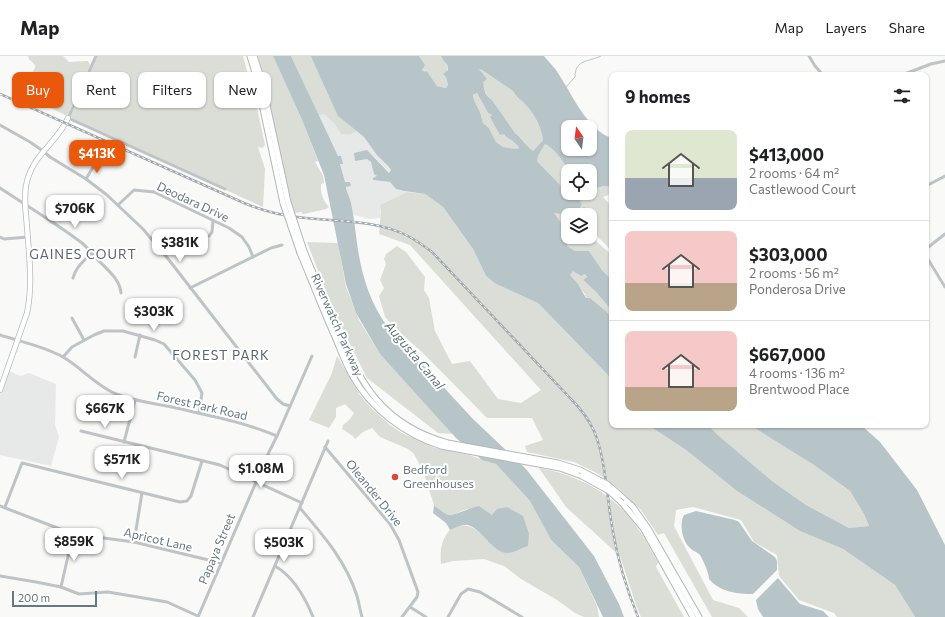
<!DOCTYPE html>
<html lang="en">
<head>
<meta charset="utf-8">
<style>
  body { margin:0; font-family:Commissioner,sans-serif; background:#f2f2f2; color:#202124; height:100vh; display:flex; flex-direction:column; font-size:15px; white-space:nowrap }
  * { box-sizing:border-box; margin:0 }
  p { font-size:13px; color:#757577 }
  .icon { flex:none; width:22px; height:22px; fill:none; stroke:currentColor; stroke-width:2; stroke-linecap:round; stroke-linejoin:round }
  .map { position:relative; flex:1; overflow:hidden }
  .panel { position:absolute; left:609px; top:16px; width:320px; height:356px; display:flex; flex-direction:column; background:#fff; border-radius:8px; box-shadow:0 1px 3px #0004 }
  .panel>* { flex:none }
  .guide { position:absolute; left:12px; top:16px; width:380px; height:36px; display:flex; gap:8px }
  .needle { width:26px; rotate:346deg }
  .buttons { position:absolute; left:561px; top:64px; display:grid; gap:8px }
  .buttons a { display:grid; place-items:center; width:36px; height:36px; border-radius:8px; background:#fff; box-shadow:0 1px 3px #0004; font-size:20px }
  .scale { position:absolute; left:12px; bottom:10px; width:85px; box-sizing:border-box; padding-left:4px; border:2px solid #667880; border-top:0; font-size:11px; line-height:14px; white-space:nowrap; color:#667880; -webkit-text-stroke:3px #fff; paint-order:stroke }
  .price { position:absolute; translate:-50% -34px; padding:0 9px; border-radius:8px; background:#fff; color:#222; font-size:13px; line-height:26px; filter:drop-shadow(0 1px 2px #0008) }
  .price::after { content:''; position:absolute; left:50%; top:24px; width:12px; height:9px; margin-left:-6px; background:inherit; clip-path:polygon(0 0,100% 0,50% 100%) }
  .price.selected { background:#ea580c; color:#fff }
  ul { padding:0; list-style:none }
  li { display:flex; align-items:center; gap:12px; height:100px; padding:0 16px }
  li+li { border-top:1px solid #e0e0e0 }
  li span { display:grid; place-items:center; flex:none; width:112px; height:80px; border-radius:8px; color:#555 }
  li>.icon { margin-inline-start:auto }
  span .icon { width:48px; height:48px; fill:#fffc; stroke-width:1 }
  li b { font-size:17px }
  h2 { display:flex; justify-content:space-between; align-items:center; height:48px; padding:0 16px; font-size:17px }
  .pill { padding:0 14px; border-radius:8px; background:#fff; box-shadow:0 1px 3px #0004; font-size:14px; line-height:36px }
  .pill.selected { background:#ea580c; color:#fff }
  header { display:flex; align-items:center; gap:24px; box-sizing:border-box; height:56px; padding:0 20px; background:#fff; border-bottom:1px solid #e0e0e0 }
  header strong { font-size:19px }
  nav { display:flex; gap:22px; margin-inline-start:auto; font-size:14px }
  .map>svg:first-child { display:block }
</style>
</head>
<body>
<header>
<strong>Map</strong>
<nav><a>Map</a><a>Layers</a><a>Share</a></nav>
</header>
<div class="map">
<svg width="945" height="561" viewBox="0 0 945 561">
  <rect width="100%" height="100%" fill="#f9f9f7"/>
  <!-- built -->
  <g fill="#e7e9e8">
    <polygon points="324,58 334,67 341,78 349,79 357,75 364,81 376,98 388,110 391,114 390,117 371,98 367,103 371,106 375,118 378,120 374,124 390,126 396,133 407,136 380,149 381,162 369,163 354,159 350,144 346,132 346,131 351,130 350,126 345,127 340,108 341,100 338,100 319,60"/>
    <polygon points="9,315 20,320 29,317 56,328 55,368 59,381 51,410 0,399 0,339"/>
  </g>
  <!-- green -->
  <g fill="#daded7">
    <polygon points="28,0 63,0 69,6 86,5 88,5 90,9 67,60 19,36 35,12 35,9 29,3"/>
    <polygon points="95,0 243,0 252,34 255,43 265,89 262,92 258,91 265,113 263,151 68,62"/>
    <path d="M 258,0 L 273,0 L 302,64 L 318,105 L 315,106 L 323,120 L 324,127 L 321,128 C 320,136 323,145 329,151 L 326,153 L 304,158 L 302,158 L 302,156 L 294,157 L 276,79 L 267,30 Z"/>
    <polygon points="291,0 311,0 312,3 346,66 357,75 349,79 341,78 334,67 324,58 319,60"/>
    <polygon points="419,0 441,0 443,4 448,10 446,21 448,29 446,32 437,30 427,15 425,17 422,13 424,9"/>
    <path d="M 478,13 L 482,14 L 513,35 C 516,41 520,43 524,47 C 534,57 541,70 543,84 L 533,95 C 526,90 523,82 515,77 L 492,44 C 483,38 482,23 478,13 Z"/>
    <polygon points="477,37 488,57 492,59 506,80 517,88 519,92 516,93 503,91 496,86 489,72 483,67 480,56 474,44 473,39"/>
    <path d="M 545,88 C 556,94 562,105 570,115 L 568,115 L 568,136 L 567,136 L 537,105 L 538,100 Z"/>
    <path d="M 609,129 L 612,131 C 612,137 609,139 603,141 L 612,151 L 612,166 L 610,161 L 609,172 L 612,174 L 612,195 L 590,173 L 590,163 L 594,164 L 596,161 L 593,158 L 579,154 L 582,148 L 580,145 C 589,133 596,133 609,129 Z"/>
    <polygon points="407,136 425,138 443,151 473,193 486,220 496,228 538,247 607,318 612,325 612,369 648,369 686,394 737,435 800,475 843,493 895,529 915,561 837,561 834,557 799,544 779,520 777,499 754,486 741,464 693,451 676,454 674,470 713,544 739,552 748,561 712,561 664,477 658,479 641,454 618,432 597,417 574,406 527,396 525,390 543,384 532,362 487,362 423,297 394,271 385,261 379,240 384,232 380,224 386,208 384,203 386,198 397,190 406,196 425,221 424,234 429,242 435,275 452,308 470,305 498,343 521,347 541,334 410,189 379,178 381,156 380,149"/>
    <polygon points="554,156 561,157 568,165 568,181 590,180 612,199 612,224 602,214 589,195 575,195 567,190 567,183"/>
    <polygon points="307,186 338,187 346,231 359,264 380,298 454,378 438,377 367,322 335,258"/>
    <polygon points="573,214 581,220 585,218 587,221 583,224 596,236 612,255 612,263 606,255 590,242 586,242 585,238 570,219"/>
    <path d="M 337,300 L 360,339 L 371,352 L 390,369 L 402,377 L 435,392 L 469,399 L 496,408 L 530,445 L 551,484 L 579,511 L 597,550 L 599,561 L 584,561 L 575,557 L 557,544 L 521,523 L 504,510 L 484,503 L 453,505 L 441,508 C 440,495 441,486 448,476 C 450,473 453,472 456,471 C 479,463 486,492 505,497 C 511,498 522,492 528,490 L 492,459 L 467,453 L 452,459 L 445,458 L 434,449 L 423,415 L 414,398 L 408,393 L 380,381 L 372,372 L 363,376 L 355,383 L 353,380 L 342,373 L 343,369 L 350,363 L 354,357 L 345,348 L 336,352 L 336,361 L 329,372 L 309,364 L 332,317 Z"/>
    <polygon points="708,369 750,369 779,386 814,409 850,435 864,458 869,470 849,472 806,449 772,425 719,380"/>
    <path d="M 539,412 C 579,419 614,438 637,471 C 645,482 651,495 658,506 L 656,511 L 684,561 L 641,561 L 637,552 L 620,500 L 566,451 Z"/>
  </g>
  <!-- water -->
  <g fill="#b8c5c8" fill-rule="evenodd">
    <path d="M 273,0 L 291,0 L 338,100 L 341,100 L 343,108 L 340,108 L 345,126 L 350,126 L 351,130 L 346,131 L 346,132 C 347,137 350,142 351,147 C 354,160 355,173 357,187 C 361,217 369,245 387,270 L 473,363 L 526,413 L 594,500 L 619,548 L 624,561 L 603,561 L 579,511 L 551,484 L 530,445 L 496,408 L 482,404 L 456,382 L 380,298 L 356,257 L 346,228 L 324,119 L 302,64 Z"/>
    <path d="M 311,0 L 419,0 L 425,9 L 422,14 L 425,16 L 427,15 L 437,30 L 446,32 L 448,29 L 446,21 L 443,18 L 448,14 L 448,10 L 443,4 L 441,0 L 544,0 C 548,5 552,9 556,14 C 570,34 587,75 612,82 L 612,131 C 605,128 597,132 590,135 L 590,115 L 570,115 C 562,105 556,94 545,88 L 538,100 L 537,105 L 567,136 L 588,137 L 580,145 L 582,148 L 579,154 L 581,154 L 584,151 L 596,161 L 594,164 L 590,163 L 590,159 L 580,159 L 579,157 L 578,159 L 568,159 L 568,165 L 561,158 L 554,157 C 562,168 568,177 567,190 L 575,195 L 589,195 L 602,214 L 612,224 L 612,255 L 596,236 L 583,224 L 587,221 L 585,218 L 581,220 L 573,215 L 570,219 L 578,228 L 586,242 L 590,242 L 606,255 L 612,263 L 612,325 L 607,318 L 538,247 L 496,228 L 486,220 L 473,193 L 443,151 L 425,138 L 404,135 L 396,133 L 390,126 L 373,124 L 373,122 L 377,120 L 374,118 L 371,106 L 367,103 L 355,105 L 354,97 L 367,94 L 389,117 L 391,114 L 388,110 L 376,98 L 364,81 L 338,60 L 312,3 ZM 479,13 L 482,14 L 513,35 C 516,41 520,43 524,47 C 534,57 541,70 543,84 L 533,95 C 526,90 522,82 515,77 L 492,44 C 485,39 484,34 483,26 L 487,23 ZM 477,37 L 488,57 L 492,59 L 490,61 L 500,79 L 504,78 C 508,84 516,85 519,92 L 516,93 L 503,91 L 496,86 L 489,72 L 483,67 L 480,56 L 474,44 L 473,39 ZM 568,71 L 590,71 L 590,93 L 568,93 Z"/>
    <polygon points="648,369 708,369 719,380 772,425 806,449 849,472 869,470 864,458 850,435 814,409 750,369 861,369 880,386 917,434 945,489 945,561 915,561 895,529 843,493 800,475 737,435 686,394"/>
    <path d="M 434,449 C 439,453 445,459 451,459 C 454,459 473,451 479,450 L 492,459 L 497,453 L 507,451 L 523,460 L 529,478 L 528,490 C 522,492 514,497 508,497 C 493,498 482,473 468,469 C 462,468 455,472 450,474 L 446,467 L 433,457 Z"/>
    <path d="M 696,455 L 735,464 L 739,466 L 752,485 L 775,501 L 777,505 L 777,514 L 753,538 C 737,538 720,536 709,523 C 709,517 703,504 700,499 C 697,496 693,495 690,492 C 682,485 679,468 684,459 Z"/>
    <polygon points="778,522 800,548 823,555 829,561 763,561 758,553 756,544"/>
  </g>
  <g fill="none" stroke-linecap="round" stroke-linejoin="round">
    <!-- stream -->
    <path stroke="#b8c5c8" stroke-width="1" d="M 566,31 L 575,21 C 575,3 589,6 601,0"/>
    <defs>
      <path id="secondary" d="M 0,334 L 27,257 C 33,229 29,199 27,171 C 26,156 23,140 27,125 C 35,96 57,87 68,62"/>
      <g id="primary">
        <polyline points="250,0 256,20 283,147"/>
        <polyline points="254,0 261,21 288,146"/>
        <path d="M 304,195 C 314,220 325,244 335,269 C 361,328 381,368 448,387 L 558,407 L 580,414"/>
        <path d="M 300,197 C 311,223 321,249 332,274 C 339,289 344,305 352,319 C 371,353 404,378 441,390 L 560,412 L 582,420"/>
        <polyline points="620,439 633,451 649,474 699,561"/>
        <polyline points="622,447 643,472 693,561"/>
      </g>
    </defs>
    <!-- secondary casing -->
    <use href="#secondary" stroke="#b3babd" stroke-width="6"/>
    <!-- primary casing -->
    <use href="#primary" stroke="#b2b8bb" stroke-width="7"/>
    <!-- street -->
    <g stroke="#bec4c6" stroke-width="3">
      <polyline points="96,0 68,62 225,133"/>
      <polyline points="809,0 815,10 823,19"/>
      <polyline points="902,19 931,8 945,5"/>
      <polyline points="0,69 30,86 43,95 50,101 86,123 107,139 143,173 169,204 277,343 283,348 290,350"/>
      <polyline points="86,123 96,106"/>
      <polyline points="926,130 945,120"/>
      <path d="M 0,132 C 27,150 56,167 82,187 C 88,192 93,199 99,205 C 108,214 120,224 121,237"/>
      <polyline points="118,149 134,134 154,136 229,172 242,181 249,191 253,201"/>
      <polyline points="209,180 212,176 213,165"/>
      <polyline points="0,181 4,183 28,181"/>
      <polyline points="926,193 945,178"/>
      <polyline points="926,200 945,231"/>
      <path d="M 73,222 C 75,212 84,205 91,197"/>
      <polyline points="190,232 271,192 282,189"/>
      <polyline points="72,262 84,284"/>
      <path d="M 0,279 C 21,286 44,290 63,301 C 82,312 95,329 116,338 C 133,345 153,347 172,351 C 207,359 244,366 277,380"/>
      <polyline points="63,301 72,291 94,279 104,275 123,275 155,284 164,288 195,324 202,337 199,357"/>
      <polyline points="135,301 140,279"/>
      <polyline points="81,375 220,409 302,447"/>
      <polyline points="124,386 135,344"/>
      <polyline points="325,391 390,468 399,484 418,536 417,541 402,561"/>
      <polyline points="0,450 73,478 134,486 221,507"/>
      <polyline points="5,451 22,407 180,446 187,445 191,440 202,405"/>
      <path d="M 300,452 C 323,479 346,505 357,540 C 359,547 360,554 362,561"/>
      <polyline points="134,486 142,437"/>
      <path d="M 275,510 C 294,521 305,541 313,561"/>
      <polyline points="0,520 36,526 61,531 79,538 108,536 167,546 198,560"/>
      <polyline points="61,531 73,478"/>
      <polyline points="410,551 426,561"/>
      <polyline points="198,561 269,396 277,380 312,300"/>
      <polyline points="253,561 328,385"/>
      <polyline points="448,561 461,538 468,533 480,536 522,561"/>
    </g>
    <!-- secondary -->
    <use href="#secondary" stroke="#fff" stroke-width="4.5"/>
    <!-- primary -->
    <use href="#primary" stroke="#fff" stroke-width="5"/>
    <defs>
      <path id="rail" d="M 0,38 L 244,147 C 261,154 279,159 297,161 C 334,166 373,163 406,179 C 416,184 424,190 432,196 L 571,343 C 580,352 588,362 594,375 C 606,402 607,446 613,476 C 618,505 627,534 638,561"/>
    </defs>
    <!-- rail casing -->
    <use href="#rail" stroke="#a0a9ad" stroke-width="2.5"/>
    <!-- rail -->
    <use href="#rail" stroke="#fff" stroke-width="1" stroke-dasharray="3" stroke-linecap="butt"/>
    <defs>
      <g id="primary-bridge">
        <polyline points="288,146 304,195"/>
        <polyline points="283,147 300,197"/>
        <polyline points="580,414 607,428 620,439"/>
        <polyline points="582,420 609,435 622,447"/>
      </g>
    </defs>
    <!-- primary-bridge casing -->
    <use href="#primary-bridge" stroke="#b2b8bb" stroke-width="7" stroke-linecap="butt"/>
    <!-- primary-bridge -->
    <use href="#primary-bridge" stroke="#fff" stroke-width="5"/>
  </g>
  <!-- markers -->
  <circle fill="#d94d38" stroke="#fff" stroke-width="1.5" cx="395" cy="421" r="4"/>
  <g text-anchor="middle" stroke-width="4" stroke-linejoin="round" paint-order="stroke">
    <!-- street labels -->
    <g font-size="12" fill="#667880" stroke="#fff">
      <text transform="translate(193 146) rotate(25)" y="4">Deodara Drive</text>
      <text transform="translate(337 269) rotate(66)" y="4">Riverwatch Parkway</text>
      <text transform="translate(202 350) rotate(13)" y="4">Forest Park Road</text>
      <text transform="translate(374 437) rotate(51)" y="4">Oleander Drive</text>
      <text transform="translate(158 484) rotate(13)" y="4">Apricot Lane</text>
      <text transform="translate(217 493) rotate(-67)" y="4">Papaya Street</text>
    </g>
    <!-- poi labels -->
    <g font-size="12" fill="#667880" stroke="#fff" text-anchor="start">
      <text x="403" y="418">Bedford<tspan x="403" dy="14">Greenhouses</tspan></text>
    </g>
    <!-- neighbourhood labels -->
    <g font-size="13" letter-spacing="1" fill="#58656c" stroke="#fff">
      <text x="83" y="203">GAINES COURT</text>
      <text x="221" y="304">FOREST PARK</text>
    </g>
    <!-- water labels -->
    <g font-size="13" font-style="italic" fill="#61767a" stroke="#fff">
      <text transform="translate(415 299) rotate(50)" y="5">Augusta Canal</text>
    </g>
  </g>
</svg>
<div class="buttons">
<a><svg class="needle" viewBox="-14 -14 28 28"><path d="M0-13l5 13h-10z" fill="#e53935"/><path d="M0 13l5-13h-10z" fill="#757577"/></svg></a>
<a><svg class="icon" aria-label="locate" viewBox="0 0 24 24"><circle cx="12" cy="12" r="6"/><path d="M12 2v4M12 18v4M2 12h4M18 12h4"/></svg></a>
<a><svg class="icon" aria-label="layers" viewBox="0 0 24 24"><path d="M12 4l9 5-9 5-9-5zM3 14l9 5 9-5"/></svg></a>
</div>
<div class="scale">200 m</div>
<b class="price selected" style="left:97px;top:118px">$413K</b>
<b class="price" style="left:75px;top:173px">$706K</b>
<b class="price" style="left:180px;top:207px">$381K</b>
<b class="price" style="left:154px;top:276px">$303K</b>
<b class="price" style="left:105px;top:373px">$667K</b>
<b class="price" style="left:122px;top:424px">$571K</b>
<b class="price" style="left:261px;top:433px">$1.08M</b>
<b class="price" style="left:74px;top:506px">$859K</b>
<b class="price" style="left:284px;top:507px">$503K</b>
<div class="guide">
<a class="pill selected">Buy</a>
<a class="pill">Rent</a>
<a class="pill">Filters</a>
<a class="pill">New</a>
</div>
<section class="panel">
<h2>9 homes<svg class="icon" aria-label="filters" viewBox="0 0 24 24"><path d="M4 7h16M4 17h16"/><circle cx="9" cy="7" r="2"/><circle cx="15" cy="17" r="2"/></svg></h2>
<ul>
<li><span style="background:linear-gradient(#dfe7d0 60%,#9aa5b1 0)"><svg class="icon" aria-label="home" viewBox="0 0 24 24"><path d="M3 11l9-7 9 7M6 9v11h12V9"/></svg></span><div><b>$413,000</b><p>2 rooms · 64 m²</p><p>Castlewood Court</p></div></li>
<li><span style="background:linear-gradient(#f6c9c9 65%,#b9a48a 0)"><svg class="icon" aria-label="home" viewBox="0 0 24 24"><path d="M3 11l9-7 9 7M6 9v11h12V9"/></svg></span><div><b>$303,000</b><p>2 rooms · 56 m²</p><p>Ponderosa Drive</p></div></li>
<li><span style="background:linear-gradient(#f6c9c9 70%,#b9a48a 0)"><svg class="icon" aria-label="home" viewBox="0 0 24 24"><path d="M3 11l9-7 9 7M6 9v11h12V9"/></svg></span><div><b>$667,000</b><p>4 rooms · 136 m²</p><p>Brentwood Place</p></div></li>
</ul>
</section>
</div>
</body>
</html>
